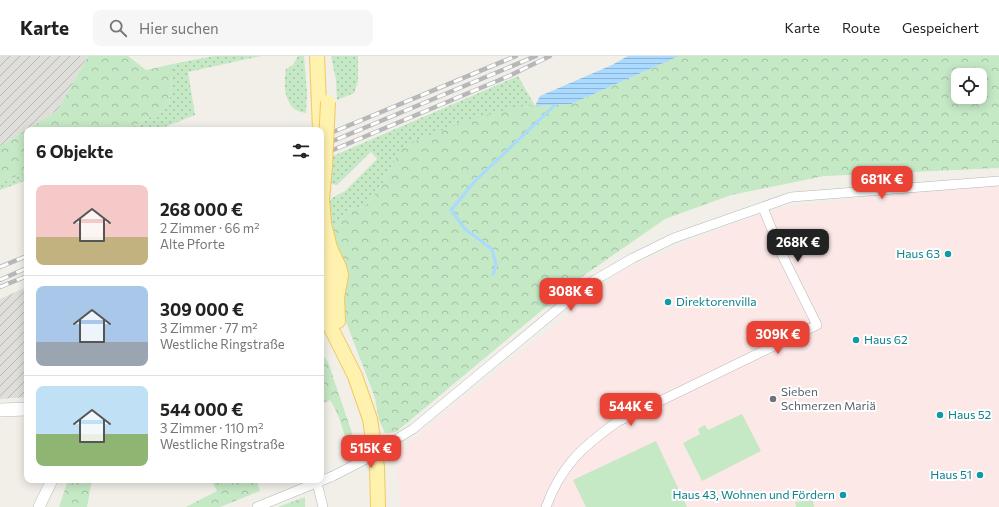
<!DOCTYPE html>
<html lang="de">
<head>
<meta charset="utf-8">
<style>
  body { margin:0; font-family:Commissioner,sans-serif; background:#f6f6f6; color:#222; height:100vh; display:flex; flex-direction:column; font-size:15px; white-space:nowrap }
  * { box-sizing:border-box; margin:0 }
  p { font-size:13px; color:#767676 }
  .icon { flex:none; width:22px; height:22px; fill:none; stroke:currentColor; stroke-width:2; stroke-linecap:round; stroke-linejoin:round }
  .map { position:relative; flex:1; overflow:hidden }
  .details { position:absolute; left:24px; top:71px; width:300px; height:356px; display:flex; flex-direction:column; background:#fff; border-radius:8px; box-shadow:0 2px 10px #0003 }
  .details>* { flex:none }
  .fabs { position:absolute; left:951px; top:12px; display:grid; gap:8px }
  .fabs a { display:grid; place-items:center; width:36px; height:36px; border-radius:8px; background:#fff; box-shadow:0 2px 10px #0003; font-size:20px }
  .price { position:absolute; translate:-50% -34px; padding:0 9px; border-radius:8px; background:#ea4335; color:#fff; font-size:13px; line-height:26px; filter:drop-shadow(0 1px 2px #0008) }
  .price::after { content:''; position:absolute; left:50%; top:24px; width:12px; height:9px; margin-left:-6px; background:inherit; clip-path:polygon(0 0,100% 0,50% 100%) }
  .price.selected { background:#222; color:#fff }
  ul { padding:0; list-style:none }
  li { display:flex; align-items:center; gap:12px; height:100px; padding:0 12px }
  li+li { border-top:1px solid #e0e0e0 }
  li span { display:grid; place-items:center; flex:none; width:112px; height:80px; border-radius:8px; color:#555 }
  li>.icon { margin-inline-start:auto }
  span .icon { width:48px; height:48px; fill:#fffc; stroke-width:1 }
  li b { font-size:17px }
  h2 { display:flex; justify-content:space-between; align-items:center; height:48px; padding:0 12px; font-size:17px }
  header { display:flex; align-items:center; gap:24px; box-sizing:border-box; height:56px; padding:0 20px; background:#fff; border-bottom:1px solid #e0e0e0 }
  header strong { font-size:19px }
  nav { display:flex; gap:22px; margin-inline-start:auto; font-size:14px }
  .search { width:280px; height:36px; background:#f6f6f6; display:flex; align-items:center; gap:10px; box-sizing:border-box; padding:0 14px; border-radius:8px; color:#767676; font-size:15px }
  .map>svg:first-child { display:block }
</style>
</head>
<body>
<header>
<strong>Karte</strong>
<div class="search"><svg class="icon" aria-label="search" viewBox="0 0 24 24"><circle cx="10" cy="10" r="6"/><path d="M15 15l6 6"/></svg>Hier suchen</div>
<nav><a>Karte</a><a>Route</a><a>Gespeichert</a></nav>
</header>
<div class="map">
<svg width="999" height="451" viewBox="0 0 999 451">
  <defs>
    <pattern id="industrial-furrows" width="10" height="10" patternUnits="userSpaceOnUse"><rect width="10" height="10" fill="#e0deda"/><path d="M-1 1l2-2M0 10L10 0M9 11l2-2" fill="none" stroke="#b9b8b5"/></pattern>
    <pattern id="green-dots" width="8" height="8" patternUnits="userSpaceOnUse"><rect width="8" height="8" fill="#c5e8c5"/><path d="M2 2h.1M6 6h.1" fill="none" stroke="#a3c0a4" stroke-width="1.8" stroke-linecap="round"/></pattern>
    <pattern id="forest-crowns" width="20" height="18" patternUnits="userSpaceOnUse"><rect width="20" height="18" fill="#c5e8c5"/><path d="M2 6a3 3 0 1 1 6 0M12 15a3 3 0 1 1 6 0" fill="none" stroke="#a3c0a4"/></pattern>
    <pattern id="water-rules" width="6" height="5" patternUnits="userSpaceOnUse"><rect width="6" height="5" fill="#aadaff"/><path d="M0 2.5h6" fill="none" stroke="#8eb4d2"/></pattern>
  </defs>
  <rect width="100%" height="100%" fill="#f1efe8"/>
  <!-- industrial -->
  <g fill="url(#industrial-furrows)">
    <polygon points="0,0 88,0 58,54 0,90"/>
    <polygon points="27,231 27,341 0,343 0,243"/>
  </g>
  <!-- medical -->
  <polygon fill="#fce8e6" points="999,130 999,451 400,451 396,399 422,376 625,213 740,165 786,151 966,131"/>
  <!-- green -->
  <g fill="url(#green-dots)">
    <polygon points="214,0 261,0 188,16 195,59 157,74 127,74 169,50 173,8"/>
    <path d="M 298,0 L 304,0 L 307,38 L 306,57 C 284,55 283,30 286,13 L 293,9 Z"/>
    <polygon points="331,0 358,0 358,25 354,37 337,44 336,24"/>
    <path d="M 518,20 L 535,50 L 516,51 L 393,107 L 381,130 L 365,151 L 348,153 L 332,176 L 328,149 L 332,142 L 345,135 L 377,103 L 371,96 L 337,129 C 322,129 331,109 333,100 Z"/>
    <polygon points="27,116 27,124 0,134 0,127"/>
  </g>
  <!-- forest -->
  <g fill="url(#forest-crowns)" fill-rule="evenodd">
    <polygon points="88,0 128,0 146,14 173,8 169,50 127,74 27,74 27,116 0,127 0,90 58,54"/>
    <path d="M 679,0 L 999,0 L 999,112 L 824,120 L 731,139 L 665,163 L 583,220 L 396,376 L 385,377 L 379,364 L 375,342 L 366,318 L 343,258 L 342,245 L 348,225 L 347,213 L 332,176 L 348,153 L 365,151 L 381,130 L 393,107 L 405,89 L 468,64 L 516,51 L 571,48 ZM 958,19 L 980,19 L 980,41 L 958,41 Z"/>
    <path d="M 321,296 L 328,306 L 357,392 L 348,397 C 345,378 340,360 330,344 L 321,348 Z"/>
    <polygon points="68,424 92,424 87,451 59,451"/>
    <polygon points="211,424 256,424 260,435 220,451 186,451 217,435"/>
    <polygon points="305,441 305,451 278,451"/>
  </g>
  <!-- pitch -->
  <g fill="#c5e8c5">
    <polygon points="742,358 761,395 702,425 683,387 700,378 698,373 705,369 708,374"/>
    <polygon points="656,385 687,451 586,451 573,424"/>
    <polygon points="813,444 814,451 796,451 795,446"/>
  </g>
  <!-- water -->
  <polygon fill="url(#water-rules)" points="628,0 679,0 571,48 535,50 540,40 612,9"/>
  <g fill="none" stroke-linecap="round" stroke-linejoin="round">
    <!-- stream -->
    <polyline stroke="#aadaff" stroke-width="3" points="493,218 496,209 492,193 465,173 451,154 475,125 555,49"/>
    <defs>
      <g id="minor">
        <polyline points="395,384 413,373 588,228 633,202 674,182 791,141 999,125"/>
        <polyline points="317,427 323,451"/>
        <polyline points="257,451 333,420"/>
        <path d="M 546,451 C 561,410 582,391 617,366 L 817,269 L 784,203 L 763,152"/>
      </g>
      <polyline id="tertiary" points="39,451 52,424"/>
      <polyline id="secondary" points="0,354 27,353"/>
      <g id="primary">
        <polyline points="317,0 320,74"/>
        <polyline points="325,109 322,143 324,168 330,192 339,211 341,219 337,241 338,265"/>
        <path d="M 321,203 C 331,215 333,228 321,240"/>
        <polyline points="325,236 331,272 355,320 370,363 377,411 378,451"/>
      </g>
    </defs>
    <!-- minor casing -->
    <use href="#minor" stroke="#b5b8bc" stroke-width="10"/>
    <!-- tertiary casing -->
    <use href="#tertiary" stroke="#b5b8bc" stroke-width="12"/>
    <!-- secondary casing -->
    <use href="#secondary" stroke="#b6babf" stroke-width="14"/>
    <!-- primary casing -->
    <use href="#primary" stroke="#f2c960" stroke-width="16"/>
    <!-- minor -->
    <use href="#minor" stroke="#fff" stroke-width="9"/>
    <!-- tertiary -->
    <use href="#tertiary" stroke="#fff" stroke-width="11"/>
    <!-- secondary -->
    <use href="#secondary" stroke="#fff" stroke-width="13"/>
    <!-- primary -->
    <use href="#primary" stroke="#fff2af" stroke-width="14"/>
    <defs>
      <g id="rail">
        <polyline points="321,81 516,0"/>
        <polyline points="321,90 536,0"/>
        <polyline points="321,99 509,20 550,0"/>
        <polyline points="0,211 27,200"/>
        <polyline points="0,224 27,212"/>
        <polyline points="0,231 27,220"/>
      </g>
    </defs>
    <!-- rail casing -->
    <use href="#rail" stroke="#b6b7b8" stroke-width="4.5"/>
    <!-- rail -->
    <use href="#rail" stroke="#fff" stroke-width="3" stroke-dasharray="9" stroke-linecap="butt"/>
    <defs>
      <polyline id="minor-bridge" points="333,420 368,402 395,384"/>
      <polyline id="primary-bridge" points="325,109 328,46"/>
    </defs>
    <!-- minor-bridge casing -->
    <use href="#minor-bridge" stroke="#b5b8bc" stroke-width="10" stroke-linecap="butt"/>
    <!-- primary-bridge casing -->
    <use href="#primary-bridge" stroke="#f2c960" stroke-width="16" stroke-linecap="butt"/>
    <!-- minor-bridge -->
    <use href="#minor-bridge" stroke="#fff" stroke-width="9"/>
    <!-- primary-bridge -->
    <use href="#primary-bridge" stroke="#fff2af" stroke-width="14"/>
  </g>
  <!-- markers -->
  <g fill="#0f9aa8" stroke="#fff" stroke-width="1.5">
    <circle cx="948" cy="198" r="4"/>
    <circle cx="668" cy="246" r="4"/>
    <circle cx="856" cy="284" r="4"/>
    <circle cx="940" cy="359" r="4"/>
    <circle cx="980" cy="419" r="4"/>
    <circle cx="843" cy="439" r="4"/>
  </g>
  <circle fill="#6b7280" stroke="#fff" stroke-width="1.5" cx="773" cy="343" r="4"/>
  <g text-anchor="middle" stroke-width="4" stroke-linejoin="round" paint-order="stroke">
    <!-- culture labels -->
    <g font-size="12" fill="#0d838f" stroke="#fff" text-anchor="end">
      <text x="940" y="202">Haus 63</text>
      <text x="676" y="250" text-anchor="start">Direktorenvilla</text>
      <text x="864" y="288" text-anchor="start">Haus 62</text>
      <text x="948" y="363" text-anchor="start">Haus 52</text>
      <text x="972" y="423">Haus 51</text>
      <text x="835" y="443">Haus 43, Wohnen und Fördern</text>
    </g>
    <!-- worship labels -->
    <g font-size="12" fill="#5b616d" stroke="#fff" text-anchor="start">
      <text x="781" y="340">Sieben<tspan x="781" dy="14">Schmerzen Mariä</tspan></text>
    </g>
  </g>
</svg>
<div class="fabs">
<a><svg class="icon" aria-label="locate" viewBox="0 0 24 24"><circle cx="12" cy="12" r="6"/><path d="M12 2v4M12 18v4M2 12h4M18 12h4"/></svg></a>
</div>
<b class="price" style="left:882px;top:144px">681K €</b>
<b class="price selected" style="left:798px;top:207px">268K €</b>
<b class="price" style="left:571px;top:256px">308K €</b>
<b class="price" style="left:778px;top:299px">309K €</b>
<b class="price" style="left:631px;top:371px">544K €</b>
<b class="price" style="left:371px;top:413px">515K €</b>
<section class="details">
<h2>6 Objekte<svg class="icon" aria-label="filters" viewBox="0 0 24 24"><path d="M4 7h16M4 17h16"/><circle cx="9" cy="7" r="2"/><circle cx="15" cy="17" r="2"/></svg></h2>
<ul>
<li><span style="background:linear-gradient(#f6c9c9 65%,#c2b280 0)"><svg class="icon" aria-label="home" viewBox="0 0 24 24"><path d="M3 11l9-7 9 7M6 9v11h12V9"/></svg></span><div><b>268 000 €</b><p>2 Zimmer · 66 m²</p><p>Alte Pforte</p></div></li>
<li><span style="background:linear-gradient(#a9c7e8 70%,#9aa5b1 0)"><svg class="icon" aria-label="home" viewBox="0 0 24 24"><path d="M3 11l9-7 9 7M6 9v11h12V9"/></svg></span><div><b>309 000 €</b><p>3 Zimmer · 77 m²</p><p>Westliche Ringstraße</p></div></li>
<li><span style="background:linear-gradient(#bfe0f5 60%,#8fb573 0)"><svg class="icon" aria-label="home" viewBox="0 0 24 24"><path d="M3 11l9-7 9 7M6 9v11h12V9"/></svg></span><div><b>544 000 €</b><p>3 Zimmer · 110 m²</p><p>Westliche Ringstraße</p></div></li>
</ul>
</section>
</div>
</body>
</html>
